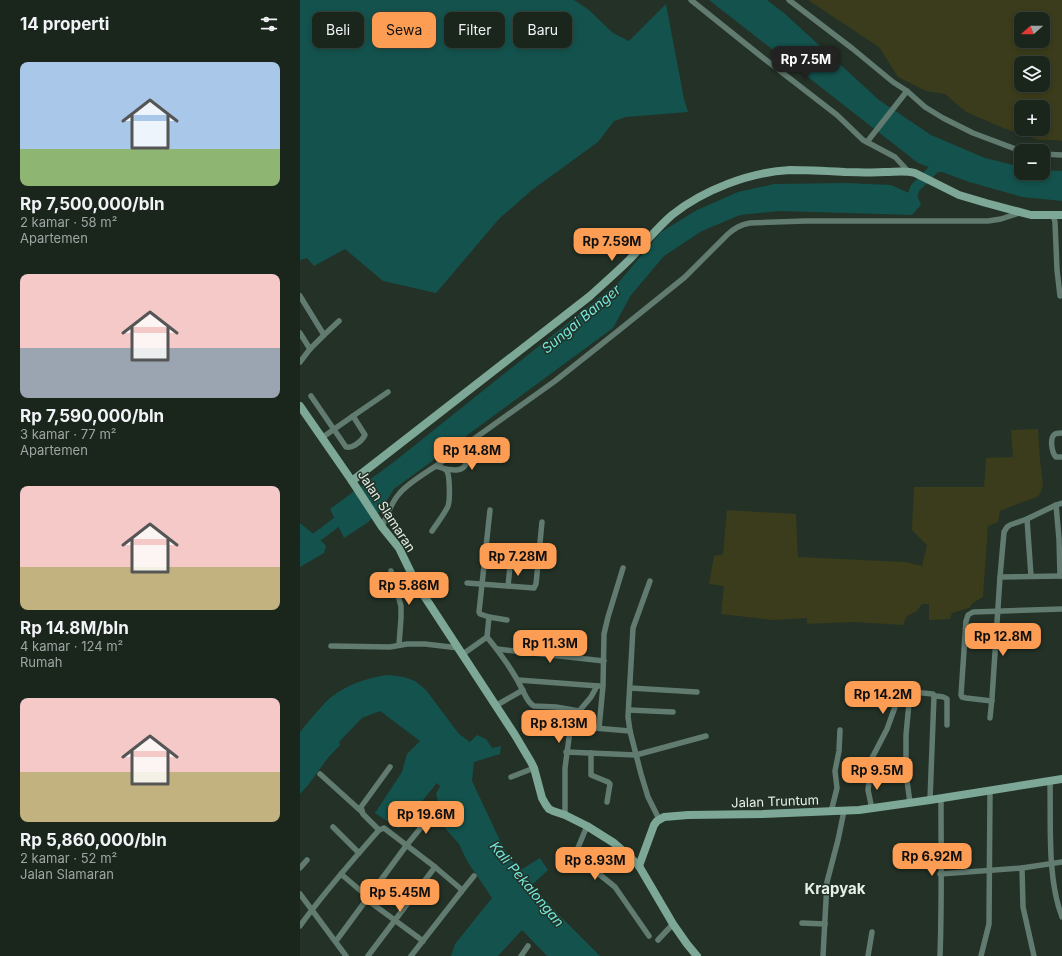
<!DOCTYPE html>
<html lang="id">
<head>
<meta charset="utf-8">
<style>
  body { margin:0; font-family:Inter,sans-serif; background:#232d25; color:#f1f3f6; height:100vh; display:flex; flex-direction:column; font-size:15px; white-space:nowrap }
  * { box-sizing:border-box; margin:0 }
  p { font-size:13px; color:#9fa5a3 }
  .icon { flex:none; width:22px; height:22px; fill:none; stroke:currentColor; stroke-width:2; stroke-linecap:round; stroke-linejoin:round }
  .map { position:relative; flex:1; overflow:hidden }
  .side { display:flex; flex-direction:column; background:#1a251c; width:300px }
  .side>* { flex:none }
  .guide { position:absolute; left:12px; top:12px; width:380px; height:36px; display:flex; gap:8px }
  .needle { width:26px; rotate:249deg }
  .controls { position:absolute; left:714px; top:12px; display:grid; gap:8px }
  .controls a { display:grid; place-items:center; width:36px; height:36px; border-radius:8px; background:#1a251c; box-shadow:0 2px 6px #0003,0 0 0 1px #38423b; font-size:20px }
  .price { position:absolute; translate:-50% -34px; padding:0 9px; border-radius:8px; background:#fc9d53; color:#111; font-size:13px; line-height:26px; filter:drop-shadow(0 1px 2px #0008) }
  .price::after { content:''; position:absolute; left:50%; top:24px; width:12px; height:9px; margin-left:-6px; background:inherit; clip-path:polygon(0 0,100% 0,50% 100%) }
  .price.selected { background:#222; color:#fff }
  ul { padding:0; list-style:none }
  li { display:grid; align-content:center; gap:8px; height:212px; padding:0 20px }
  li span { display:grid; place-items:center; height:124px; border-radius:8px; color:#555 }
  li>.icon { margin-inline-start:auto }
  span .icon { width:72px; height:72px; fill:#fffc; stroke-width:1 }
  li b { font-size:17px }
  h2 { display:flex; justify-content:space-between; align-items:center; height:48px; padding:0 20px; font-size:17px }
  .chip { padding:0 14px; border-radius:8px; background:#1a251c; box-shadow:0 2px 6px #0003,0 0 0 1px #38423b; font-size:14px; line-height:36px }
  .chip.selected { background:#fc9d53; color:#111 }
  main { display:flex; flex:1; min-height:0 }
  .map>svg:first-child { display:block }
</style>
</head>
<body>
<main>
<section class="side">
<h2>14 properti<svg class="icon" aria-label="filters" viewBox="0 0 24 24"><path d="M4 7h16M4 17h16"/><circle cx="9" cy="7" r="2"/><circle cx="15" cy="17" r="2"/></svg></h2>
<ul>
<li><span style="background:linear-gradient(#a9c7e8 70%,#8fb573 0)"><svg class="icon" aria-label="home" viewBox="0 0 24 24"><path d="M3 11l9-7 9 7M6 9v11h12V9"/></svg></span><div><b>Rp 7,500,000/bln</b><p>2 kamar · 58 m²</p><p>Apartemen</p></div></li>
<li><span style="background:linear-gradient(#f6c9c9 60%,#9aa5b1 0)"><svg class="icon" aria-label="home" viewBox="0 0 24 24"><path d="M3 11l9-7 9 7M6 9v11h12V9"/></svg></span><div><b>Rp 7,590,000/bln</b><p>3 kamar · 77 m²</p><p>Apartemen</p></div></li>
<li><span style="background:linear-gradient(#f6c9c9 65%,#c2b280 0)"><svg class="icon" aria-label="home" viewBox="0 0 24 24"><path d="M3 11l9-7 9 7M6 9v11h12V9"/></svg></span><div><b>Rp 14.8M/bln</b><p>4 kamar · 124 m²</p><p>Rumah</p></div></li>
<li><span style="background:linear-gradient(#f6c9c9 60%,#c2b280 0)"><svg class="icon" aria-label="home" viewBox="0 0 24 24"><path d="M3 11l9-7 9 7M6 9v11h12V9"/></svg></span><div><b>Rp 5,860,000/bln</b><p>2 kamar · 52 m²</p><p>Jalan Slamaran</p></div></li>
</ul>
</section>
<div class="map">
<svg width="762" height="956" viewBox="0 0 762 956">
  <rect width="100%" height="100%" fill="#233126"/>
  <!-- green -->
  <g fill="#3a3c1b" fill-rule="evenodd">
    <path d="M 508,0 L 762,0 L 762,141 L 757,140 L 738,140 L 703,128 L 666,112 L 645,94 L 626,91 L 598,77 L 579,47 ZM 721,19 L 743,19 L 743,41 L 721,41 ZM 721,63 L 743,63 L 743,85 L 721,85 ZM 721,107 L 743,107 L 743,129 L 721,129 Z"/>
    <polygon points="738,429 740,459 743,485 739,496 700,511 698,522 688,526 683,597 673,603 669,608 652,613 650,619 629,620 629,604 622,604 617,611 607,616 603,625 554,622 507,624 507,618 473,620 421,614 424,586 409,584 414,556 423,554 427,510 496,514 498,557 606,562 622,566 627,545 612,530 614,487 684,487 686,458 713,457 711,430"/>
  </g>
  <!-- water -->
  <g fill="#14524d">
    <polygon points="0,0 274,0 289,10 313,33 329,41 366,4 384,99 388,112 326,117 314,121 298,142 232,190 199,219 136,293 83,281 45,249 14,266 7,258 0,260"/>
    <polygon points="409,0 467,0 484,13 579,100 631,135 685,158 721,167 721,173 743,173 743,170 762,171 762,201 722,197 669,182 618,163"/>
    <polygon points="547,183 591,185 618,197 621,205 612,215 480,211 440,215 402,231 364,256 331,295 313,328 94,489 81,510 67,523 44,538 30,509 95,461 319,282 361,232 397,210 438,192 474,184"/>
    <polygon points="0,523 17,537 26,546 24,553 0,567"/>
    <path d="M 89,675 L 104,677 L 115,681 L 126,690 L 159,734 L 170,742 L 177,735 L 186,739 L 192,748 L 201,746 L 200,754 L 174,762 L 172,781 L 203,847 L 219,871 L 240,858 L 248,870 L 232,885 L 259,915 L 300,956 L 247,956 L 222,930 L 198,956 L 151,956 L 155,944 L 192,898 L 167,861 L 159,844 L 138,820 L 134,811 L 139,805 L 136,794 L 140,786 L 137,783 L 99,829 L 75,813 L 102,772 L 107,754 L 120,741 L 80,711 L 62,718 L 39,742 L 40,745 L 27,759 L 9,784 L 0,794 L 0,732 C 8,722 16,712 25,703 C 40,687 67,677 89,675 Z"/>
  </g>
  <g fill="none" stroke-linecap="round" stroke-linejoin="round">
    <!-- river -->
    <g stroke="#14524d" stroke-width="10">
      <polyline points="601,199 612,197 615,188 636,167 646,167"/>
      <polyline points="0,546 17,537 46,515"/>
    </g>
    <!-- street -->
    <g stroke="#617b71" stroke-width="5.5">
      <polyline points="391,0 462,57 537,115 563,140 595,157 608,171"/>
      <polyline points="489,0 553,49 593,82 607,91 567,142"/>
      <polyline points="607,91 625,107 643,118 673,133 718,150 723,151"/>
      <polyline points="743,154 762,155"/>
      <polyline points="753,215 755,222 757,270 760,296"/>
      <polyline points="0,296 24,335 10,349 0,362"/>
      <polyline points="0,333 10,349"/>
      <polyline points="24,335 39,321"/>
      <path d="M 11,396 L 46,447 C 52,449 62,441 65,435 L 53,416 L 23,437"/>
      <polyline points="53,416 88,392"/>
      <path d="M 762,433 C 760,433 757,433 755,434 C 749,438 752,453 756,457 L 762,457"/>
      <path d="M 136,466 L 255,381 L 318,331 L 385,277 L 428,234 C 435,228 440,225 450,223 L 505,221 L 688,221 L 701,219 L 719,213"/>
      <path d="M 146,469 C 153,470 162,472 166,464 C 169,456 168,453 164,445"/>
      <polyline points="756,505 759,539 760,576"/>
      <polyline points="727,519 731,576"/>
      <path d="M 82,527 C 87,515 91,503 99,494 C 107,484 125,473 136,466 C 140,467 145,468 147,471 C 150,477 150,501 148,506 C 144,515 137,523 132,531"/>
      <polyline points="91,571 101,606 101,618 99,645"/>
      <polyline points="700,577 762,576"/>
      <polyline points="350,581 333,628 328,717 330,731 341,774 348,797 359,819"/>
      <polyline points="167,583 234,588 236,584 242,522"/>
      <polyline points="208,586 210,566"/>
      <polyline points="189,617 207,620"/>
      <polyline points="187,637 189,617 180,614 179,612 190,510"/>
      <polyline points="31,646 90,647 107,644 125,644 159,648"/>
      <polyline points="197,649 304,661"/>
      <path d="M 163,654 L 187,637 C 201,654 214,672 223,691 C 226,697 228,703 234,706 L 256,707 L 279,711"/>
      <polyline points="218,680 299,686"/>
      <polyline points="330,688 397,692"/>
      <path d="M 634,696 C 639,696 644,696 647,699 L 647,725"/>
      <polyline points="692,701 666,698 662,697 661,695 666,621 668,615 673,612 762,609"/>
      <polyline points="197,705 223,690"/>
      <polyline points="329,710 373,712"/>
      <polyline points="690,718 692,698 700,577 704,532 707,527 710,525 727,519 756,505 762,503"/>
      <polyline points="270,726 330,731"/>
      <polyline points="299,728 303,686 304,634 308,617 323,568"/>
      <polyline points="266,752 336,755 406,736"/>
      <polyline points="291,753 291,775 308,782 310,784 307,802"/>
      <polyline points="20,774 62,812"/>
      <polyline points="569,775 606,773"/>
      <polyline points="211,777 234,768"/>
      <path d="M 750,781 C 751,824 747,878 762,917"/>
      <polyline points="610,803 606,773 606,735 609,703 612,692 633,694 634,696 630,800"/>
      <polyline points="572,809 568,790 571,764 572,758 587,729 595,707"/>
      <polyline points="531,812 537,788 535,771 539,751 540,730"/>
      <polyline points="265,815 265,768 271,723 275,716 291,697 297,686"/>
      <polyline points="287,826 275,855 275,858 294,870 315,887 349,936"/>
      <polyline points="33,827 59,853"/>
      <polyline points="79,830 63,814 61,807 90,767"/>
      <polyline points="0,868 7,860"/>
      <polyline points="722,868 723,907 734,956"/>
      <polyline points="41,874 68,897"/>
      <polyline points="640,874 722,868 762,862"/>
      <polyline points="161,892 174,876"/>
      <polyline points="0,894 46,956"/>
      <polyline points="66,899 123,941"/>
      <polyline points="502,923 525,924"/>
      <path d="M 0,926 C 24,892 52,861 79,830 L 84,828 L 135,867 L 161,889 L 161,892 L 111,956"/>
      <polyline points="358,940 373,924"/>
      <polyline points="36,941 106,846 132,814"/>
      <polyline points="68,956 135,867"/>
      <polyline points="221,956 228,946"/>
      <polyline points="523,956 527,882 538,840 544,811"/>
      <polyline points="568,956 572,932"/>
      <path d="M 640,956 C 642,904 641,851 641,799"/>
      <polyline points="681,956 689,924 690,791"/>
    </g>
    <!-- secondary -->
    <g stroke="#7da897" stroke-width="8">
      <polyline points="0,406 52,481 82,527 99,548 117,585 215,735 231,762 234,768 242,798 246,805 249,809 253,811 265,815 287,826 314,843 328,855 339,866 373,924 387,944 397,956"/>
      <path d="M 52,481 L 290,296 C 303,284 317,272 330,259 C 344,244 357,228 372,215 C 403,190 450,172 490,170 C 508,170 527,171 545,172 C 558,172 571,173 585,172 C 595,172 605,170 615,173 L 659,195 L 686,203 L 731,215 L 762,215"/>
      <polyline points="339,866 354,825 357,821 364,817 388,815 463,814 559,810 630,800 762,779"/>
    </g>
  </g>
  <g text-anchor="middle" stroke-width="3" stroke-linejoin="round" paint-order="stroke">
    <!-- street labels -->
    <g font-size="13" fill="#e7f0e8" stroke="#233126">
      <text transform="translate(87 511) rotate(57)" y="5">Jalan Slamaran</text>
      <text transform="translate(475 801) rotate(-2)" y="5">Jalan Truntum</text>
    </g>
    <!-- water labels -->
    <g font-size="14" font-style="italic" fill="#73e7dc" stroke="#233126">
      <text transform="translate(281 319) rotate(-40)" y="5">Sungai Banger</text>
      <text transform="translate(227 884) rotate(50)" y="5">Kali Pekalongan</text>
    </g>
    <!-- quarter labels -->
    <g font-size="15" font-weight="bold" fill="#e7f0e8" stroke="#233126">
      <text x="535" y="894">Krapyak</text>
    </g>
  </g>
</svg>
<div class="controls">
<a><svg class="needle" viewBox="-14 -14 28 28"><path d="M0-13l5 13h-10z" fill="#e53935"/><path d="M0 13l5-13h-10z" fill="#9fa5a3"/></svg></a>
<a><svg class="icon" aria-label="layers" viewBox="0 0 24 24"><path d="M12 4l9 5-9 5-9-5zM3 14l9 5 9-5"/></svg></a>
<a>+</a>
<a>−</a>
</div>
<b class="price selected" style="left:506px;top:80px">Rp 7.5M</b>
<b class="price" style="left:312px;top:262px">Rp 7.59M</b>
<b class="price" style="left:172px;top:471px">Rp 14.8M</b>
<b class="price" style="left:218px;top:577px">Rp 7.28M</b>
<b class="price" style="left:109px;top:606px">Rp 5.86M</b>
<b class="price" style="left:703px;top:657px">Rp 12.8M</b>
<b class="price" style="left:250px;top:664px">Rp 11.3M</b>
<b class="price" style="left:583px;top:715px">Rp 14.2M</b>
<b class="price" style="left:259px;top:744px">Rp 8.13M</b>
<b class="price" style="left:577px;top:791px">Rp 9.5M</b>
<b class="price" style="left:126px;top:835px">Rp 19.6M</b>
<b class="price" style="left:632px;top:877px">Rp 6.92M</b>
<b class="price" style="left:295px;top:881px">Rp 8.93M</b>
<b class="price" style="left:100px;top:913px">Rp 5.45M</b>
<div class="guide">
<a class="chip">Beli</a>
<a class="chip selected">Sewa</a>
<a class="chip">Filter</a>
<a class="chip">Baru</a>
</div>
</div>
</main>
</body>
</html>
